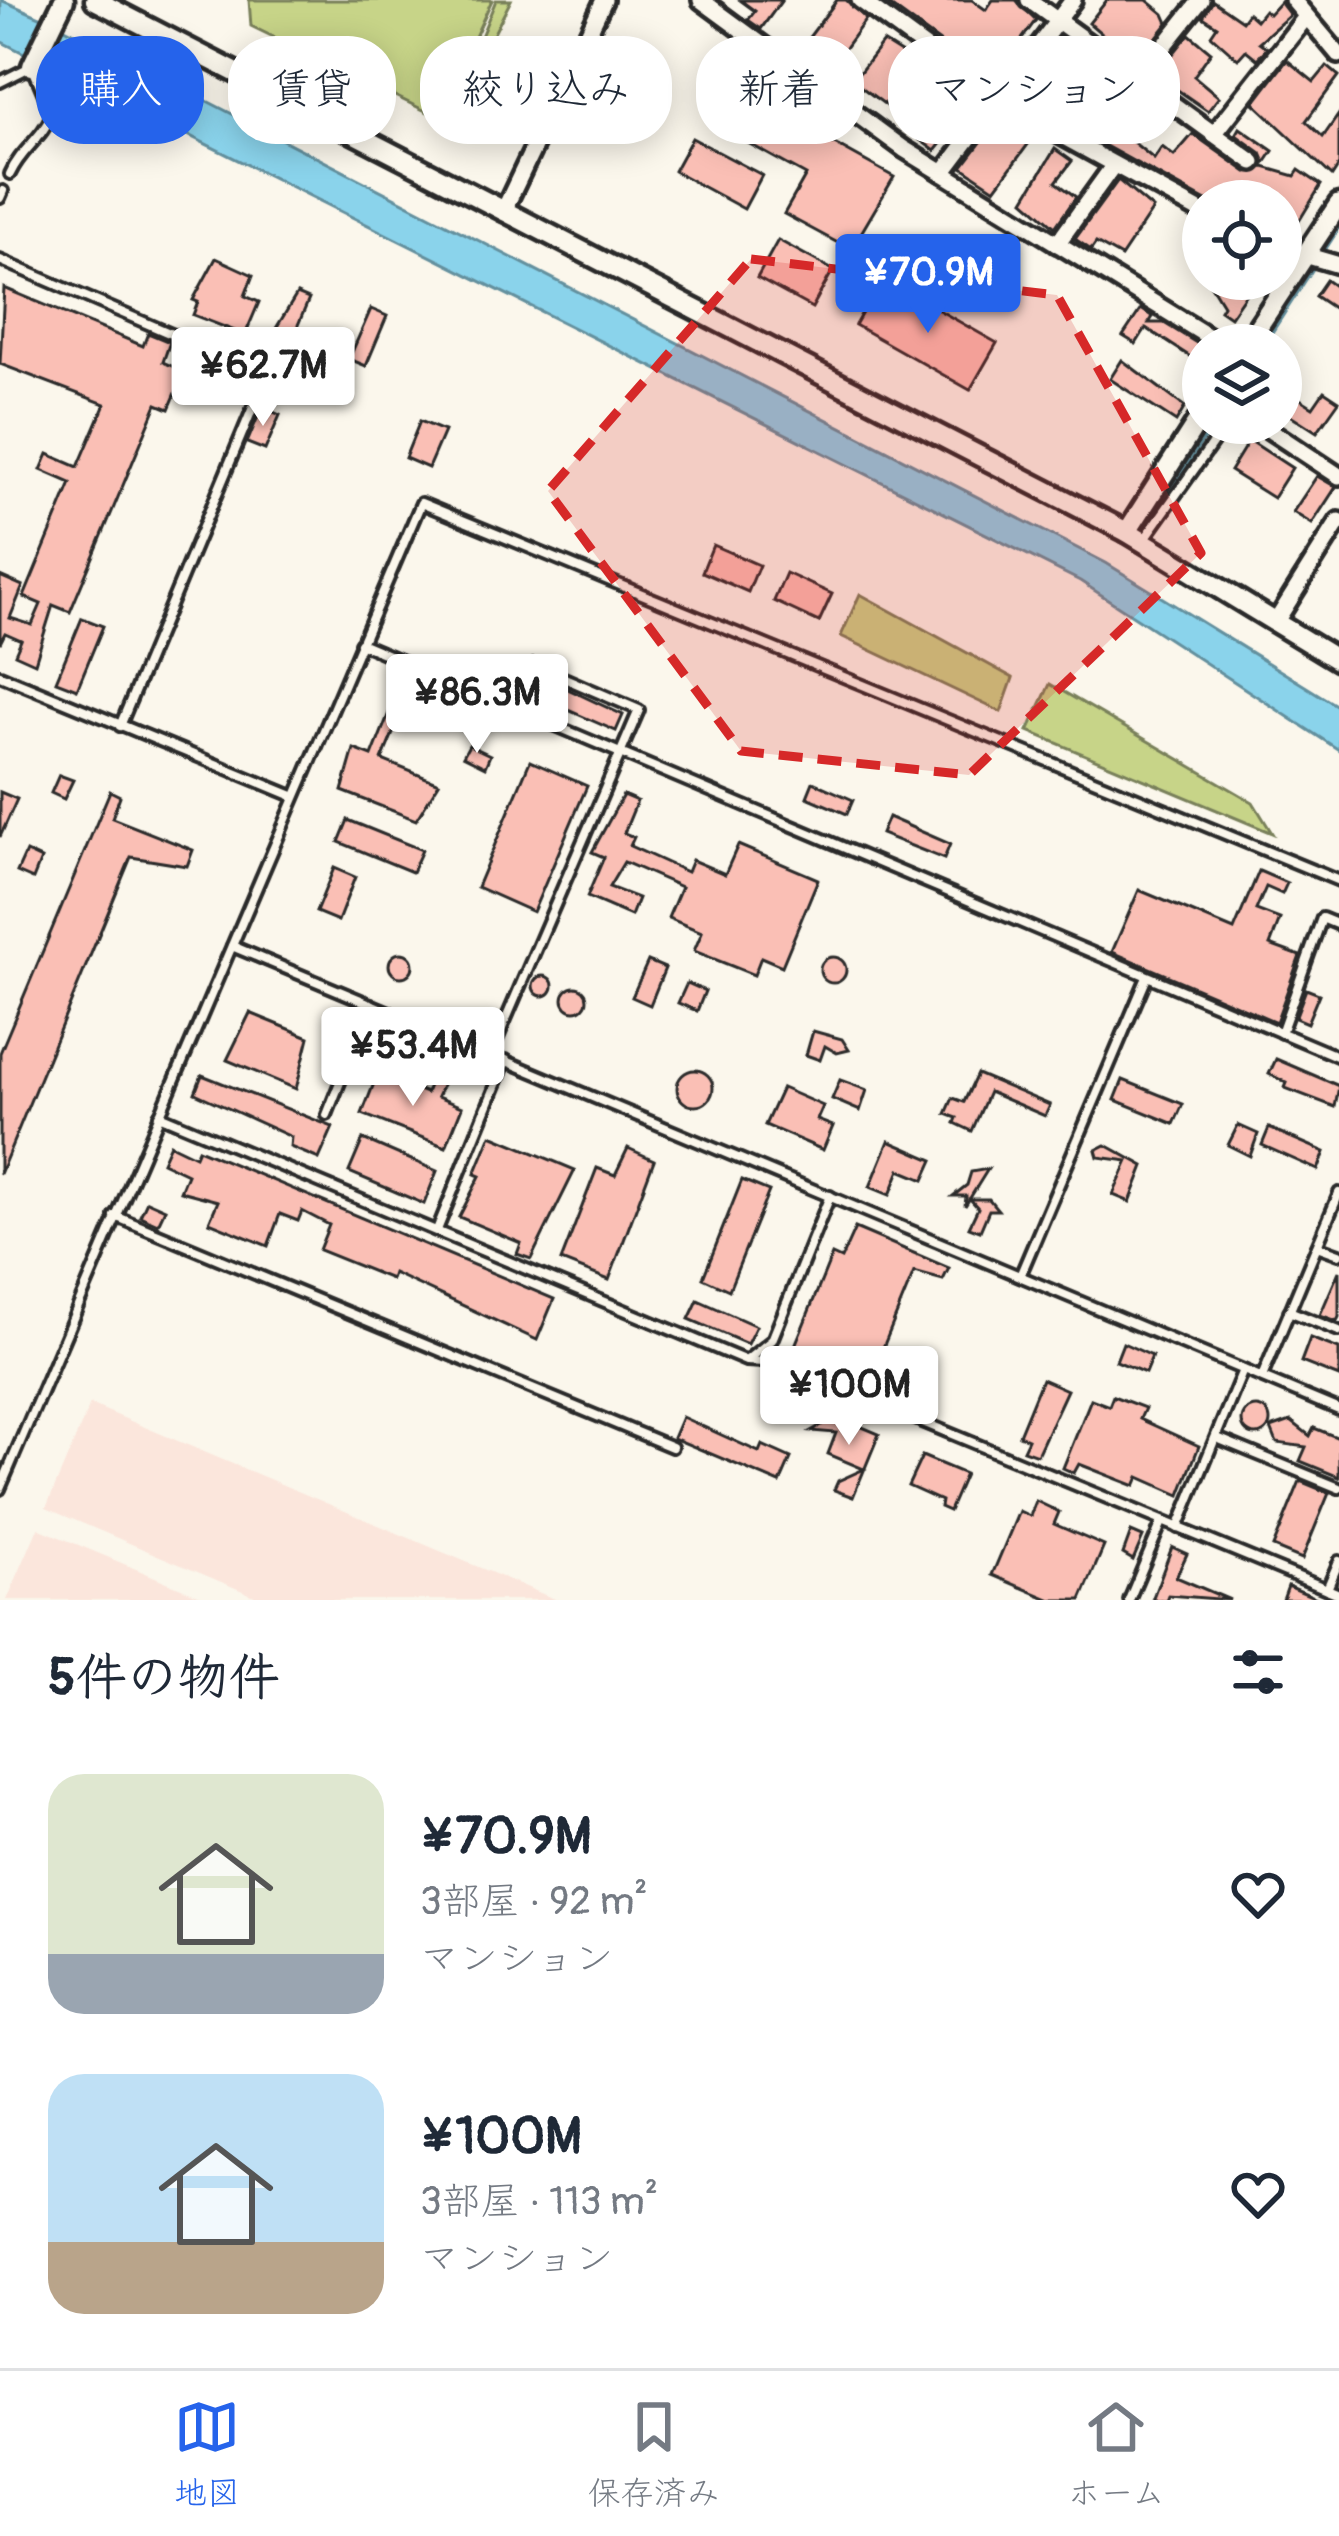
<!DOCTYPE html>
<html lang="ja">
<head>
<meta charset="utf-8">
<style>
  body { margin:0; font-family:Pangolin,"Klee One",sans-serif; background:#f2f2f3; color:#1f2937; height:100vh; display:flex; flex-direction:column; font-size:45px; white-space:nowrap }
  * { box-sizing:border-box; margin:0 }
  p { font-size:39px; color:#747a83 }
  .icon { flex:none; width:66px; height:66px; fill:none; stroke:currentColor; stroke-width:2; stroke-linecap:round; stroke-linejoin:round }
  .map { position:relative; height:1600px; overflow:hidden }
  .drawer { display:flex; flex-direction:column; background:#fff; flex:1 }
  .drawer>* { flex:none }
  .top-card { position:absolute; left:36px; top:36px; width:1269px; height:108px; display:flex; gap:24px }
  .controls { position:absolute; left:1182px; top:180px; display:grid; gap:24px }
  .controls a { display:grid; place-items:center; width:120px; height:120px; border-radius:50%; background:#fff; box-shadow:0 6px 30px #0003; font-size:60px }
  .price { position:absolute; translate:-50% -102px; padding:0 27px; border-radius:12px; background:#fff; color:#222; font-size:39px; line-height:78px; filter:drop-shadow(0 3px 6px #0008) }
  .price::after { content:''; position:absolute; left:50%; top:72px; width:36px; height:27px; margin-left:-18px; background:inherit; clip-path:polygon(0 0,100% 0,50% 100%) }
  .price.on { background:#2563eb; color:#fff }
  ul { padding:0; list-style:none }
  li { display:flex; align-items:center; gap:36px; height:300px; padding:0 48px }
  li span { display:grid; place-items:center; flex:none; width:336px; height:240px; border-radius:36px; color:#555 }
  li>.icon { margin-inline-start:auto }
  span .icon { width:144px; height:144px; fill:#fffc; stroke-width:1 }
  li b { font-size:51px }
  h2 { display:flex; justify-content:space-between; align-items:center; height:144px; padding:0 48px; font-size:51px }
  .tag { padding:0 42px; border-radius:48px; background:#fff; box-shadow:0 6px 30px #0003; font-size:42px; line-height:108px }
  .tag.on { background:#2563eb; color:#fff }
  .tabs { display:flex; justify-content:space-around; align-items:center; height:168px; border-top:3px solid #e0e1e3; background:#fff; font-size:33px; color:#747a83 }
  .tabs a { display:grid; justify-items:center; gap:6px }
  .tabs .on { color:#2563eb }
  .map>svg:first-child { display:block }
</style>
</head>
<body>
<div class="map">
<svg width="1339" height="1600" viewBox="0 0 1339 1600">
  <rect width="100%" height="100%" fill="#fbf7ec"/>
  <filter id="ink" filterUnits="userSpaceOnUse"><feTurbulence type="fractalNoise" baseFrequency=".00833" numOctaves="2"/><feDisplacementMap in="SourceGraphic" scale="24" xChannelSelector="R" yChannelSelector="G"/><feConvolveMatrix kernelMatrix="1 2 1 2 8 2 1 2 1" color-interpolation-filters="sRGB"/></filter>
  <g filter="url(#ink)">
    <!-- built -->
    <g fill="#fbe6dc">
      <polygon points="90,1404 557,1600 264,1600 46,1508"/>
      <polygon points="38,1528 210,1600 7,1600"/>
    </g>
    <!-- green -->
    <g fill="#c7d488" stroke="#79805a" stroke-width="3">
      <polygon points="249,0 492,0 438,117 251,26"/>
      <polygon points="496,0 511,0 487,47 475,51"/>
      <polygon points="860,594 1013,678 1001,712 841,636"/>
      <polygon points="1050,684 1253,802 1272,833 1028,731"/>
    </g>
    <!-- water -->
    <polygon fill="#8ad3eb" stroke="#64909e" stroke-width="3" points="1,0 61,26 1106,563 1339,707 1339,750 1080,581 0,41"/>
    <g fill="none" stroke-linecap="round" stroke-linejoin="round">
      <!-- stream -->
      <g stroke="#64909e" stroke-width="4.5">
        <polyline points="1263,345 1339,227"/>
        <polyline points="1153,516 1213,423"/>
      </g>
    </g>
    <!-- building -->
    <g fill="#fabfb5" stroke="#2b2b2b" stroke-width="3">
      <polygon points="740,0 782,0 761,29 748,20 755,11"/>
      <polygon points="837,0 846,0 866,19 829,70 804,44"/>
      <polygon points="882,0 972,0 986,10 993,0 1016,0 1036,20 992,80"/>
      <polygon points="1107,0 1147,0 1164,14 1168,23 1136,63 1089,23"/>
      <polygon points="1213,1 1242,21 1248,13 1256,20 1264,10 1269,14 1280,2 1290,15 1259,42 1267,48 1257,59 1246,50 1238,59 1211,35 1217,26 1203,17"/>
      <polygon points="1189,34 1211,52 1194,76 1219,97 1208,111 1156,75"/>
      <polygon points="1060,37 1143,98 1113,126 1154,159 1162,147 1174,156 1193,134 1247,172 1264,167 1295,176 1299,170 1321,185 1290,236 1281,230 1281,201 1206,201 1080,132 1081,125 1050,104 1040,107 1018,93"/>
      <polygon points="883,42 976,100 935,151 920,140 925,134 853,81"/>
      <polygon points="1287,60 1314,82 1327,66 1339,76 1306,121 1323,137 1339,114 1339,165 1332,176 1254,103"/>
      <polygon points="492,61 511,70 480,135 462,126"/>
      <polygon points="735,89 894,177 851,250 784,214 806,175 715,125"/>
      <polygon points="1001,116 1035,135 995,189 962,167"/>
      <polygon points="1240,128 1273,151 1265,163 1261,153 1236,135"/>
      <polygon points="692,138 762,175 744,209 674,171"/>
      <polygon points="1055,149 1072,161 1056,182 1076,197 1055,227 1024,200"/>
      <polygon points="1118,180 1153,209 1121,257 1096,243 1091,250 1075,239"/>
      <polygon points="778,240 833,270 812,308 757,278"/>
      <polygon points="216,258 253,275 245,296 259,302 245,335 193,315 198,302 193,300"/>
      <polygon points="1207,279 1256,279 1230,317 1220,310 1223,305"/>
      <polygon points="1326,280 1339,289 1339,312 1315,296"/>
      <polygon points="4,288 143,346 148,333 170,342 163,362 185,372 169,409 157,404 70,612 53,605 35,663 15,654 21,640 5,633 0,643 0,576 23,586 10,618 32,625 41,604 24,597 71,483 41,470 48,454 78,467 105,404 0,364"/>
      <polygon points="876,288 900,301 905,291 997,343 970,390 855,325"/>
      <polygon points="297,294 309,299 284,358 269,351 267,343"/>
      <polygon points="371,309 387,316 366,366 349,359"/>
      <polygon points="1141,309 1153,317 1149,323 1164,323 1203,347 1203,365 1146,328 1136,344 1123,336"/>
      <polygon points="1122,360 1185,407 1176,422 1110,379"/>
      <polygon points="1281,387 1313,407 1324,391 1339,401 1317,432 1281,409"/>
      <polygon points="262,407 280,415 265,450 247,443"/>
      <polygon points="420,421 444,431 428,468 405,458"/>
      <polygon points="1249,440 1292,468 1273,498 1230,471"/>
      <polygon points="1317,476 1336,487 1312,524 1293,512"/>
      <polygon points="713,545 759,565 748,592 702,572"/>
      <polygon points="786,573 832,594 819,622 774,601"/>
      <polygon points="82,618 103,626 77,689 56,681"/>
      <polygon points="542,677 623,715 616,731 534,695"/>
      <polygon points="395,698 406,702 382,760 439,783 416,820 342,791 354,749 372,756"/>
      <polygon points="469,745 490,755 485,767 463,756"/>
      <polygon points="530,761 587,786 533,912 477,887"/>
      <polygon points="59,775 73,780 64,799 51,793"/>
      <polygon points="813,782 853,800 847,814 807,797"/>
      <polygon points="110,791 120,796 112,818 193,850 187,866 131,857 0,1174 0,1053"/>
      <polygon points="0,792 17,799 0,837"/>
      <polygon points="623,795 637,801 624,833 634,837 630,846 687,872 692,860 725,874 738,845 818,879 782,966 761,957 754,975 694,951 702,932 668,918 681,887 624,862 609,887 638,898 631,916 587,897 604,857 592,852"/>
      <polygon points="888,817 950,844 944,859 881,834"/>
      <polygon points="348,820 422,850 412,872 339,842"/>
      <polygon points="26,852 41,859 33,879 17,872"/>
      <polygon points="334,868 355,877 338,921 316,912"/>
      <polygon points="1259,871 1287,883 1282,894 1266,887 1256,910 1280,919 1270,945 1300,956 1276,1022 1112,952 1139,890 1234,930"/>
      <circle cx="401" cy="965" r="12"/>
      <circle cx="833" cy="970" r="13"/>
      <polygon points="648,961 665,968 650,1005 632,997"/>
      <circle cx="543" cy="986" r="10"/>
      <polygon points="687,983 705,991 697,1011 678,1003"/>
      <circle cx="575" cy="999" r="12"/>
      <polygon points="1306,989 1319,994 1307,1023 1295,1018"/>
      <polygon points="250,1013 309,1037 296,1089 227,1060"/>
      <polygon points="813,1031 842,1039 849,1050 837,1053 825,1046 820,1060 806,1055"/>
      <polygon points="1276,1059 1339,1086 1335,1107 1285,1088 1287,1083 1269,1074"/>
      <circle cx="695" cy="1088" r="18"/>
      <polygon points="378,1073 426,1093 433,1075 445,1080 437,1097 462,1107 446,1147 362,1114"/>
      <polygon points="977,1074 1050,1105 1045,1116 989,1092 972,1131 955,1123 957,1118 946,1114 953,1098 964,1102"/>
      <polygon points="202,1075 333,1127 319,1159 290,1147 291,1137 195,1093"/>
      <polygon points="840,1080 867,1090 860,1111 832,1099"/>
      <polygon points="1123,1080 1183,1104 1174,1124 1115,1100"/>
      <polygon points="782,1088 823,1106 817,1120 833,1126 823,1150 765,1125"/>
      <polygon points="1238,1125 1258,1134 1250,1156 1228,1145"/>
      <polygon points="1269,1128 1325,1152 1318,1170 1262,1145"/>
      <polygon points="491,1135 575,1170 531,1259 517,1254 521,1243 459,1217 480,1176 475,1174"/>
      <polygon points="363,1139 437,1171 424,1204 349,1172"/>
      <polygon points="889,1141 933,1160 924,1180 900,1170 890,1195 870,1187"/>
      <polygon points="170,1144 195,1156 198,1149 554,1299 537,1340 393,1273 391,1279 319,1250 329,1225 302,1211 298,1221 280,1214 268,1246 209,1222 218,1201 180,1191 187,1174 162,1162"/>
      <polygon points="1106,1145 1144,1166 1130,1202 1113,1195 1128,1161 1098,1157 1096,1150"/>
      <polygon points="628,1148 654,1160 609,1280 561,1261 597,1168 615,1175"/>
      <polygon points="988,1169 965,1206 966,1196 953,1196 967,1185 971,1172"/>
      <polygon points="742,1180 769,1191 729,1290 703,1278"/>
      <polygon points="970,1199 989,1199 998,1210 989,1210 980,1231 969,1227 978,1208"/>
      <polygon points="147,1201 165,1209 158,1224 140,1216"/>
      <polygon points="855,1228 949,1268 943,1280 914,1272 868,1384 792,1353 832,1255 841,1259"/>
      <polygon points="1339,1271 1339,1317 1337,1321 1320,1315"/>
      <polygon points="698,1300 756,1326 747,1344 689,1319"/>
      <polygon points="1310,1338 1339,1349 1339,1377 1301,1362"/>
      <polygon points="1123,1343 1152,1356 1145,1373 1116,1361"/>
      <polygon points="780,1375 803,1385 795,1404 772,1395"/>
      <polygon points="1042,1379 1067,1390 1037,1455 1023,1450 1028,1439 1019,1435"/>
      <polygon points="1113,1396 1145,1408 1140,1419 1199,1446 1180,1495 1139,1477 1135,1486 1079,1464 1074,1473 1063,1468 1091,1399 1109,1406"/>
      <polygon points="821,1406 839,1423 841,1418 879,1434 853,1497 834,1490 838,1481 864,1469 828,1454 836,1433 811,1431 825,1423"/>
      <circle cx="1256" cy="1421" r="14"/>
      <polygon points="682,1417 759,1452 762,1445 791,1458 780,1483 673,1438"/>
      <polygon points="1291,1421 1310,1436 1314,1428 1339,1438 1339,1477 1300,1461 1306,1447 1277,1443 1271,1428"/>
      <polygon points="922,1456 965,1474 949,1511 940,1507 941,1501 908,1486"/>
      <polygon points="1300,1481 1329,1493 1302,1559 1273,1547"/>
      <polygon points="1036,1501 1059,1512 1054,1524 1104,1546 1081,1600 1051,1600 992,1575 1019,1511 1030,1516"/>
      <polygon points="1131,1532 1143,1537 1133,1560 1123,1554"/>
      <polygon points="1172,1547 1187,1554 1176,1577 1230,1600 1168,1595 1166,1600 1152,1600"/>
      <polygon points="1288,1586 1321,1600 1283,1600"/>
    </g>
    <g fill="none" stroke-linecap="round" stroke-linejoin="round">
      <defs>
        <g id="service">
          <path d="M 0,82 L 32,66 L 52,114 C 42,139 21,149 10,174"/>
          <polyline points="0,198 3,191"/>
          <polyline points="0,260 262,373 256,400 120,726"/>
          <polyline points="1144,540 1227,423"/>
          <polyline points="360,643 1339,1057"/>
          <polyline points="0,675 293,796"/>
          <polyline points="232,946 1339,1410"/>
          <polyline points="1281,1033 1322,918 1339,925"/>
          <polyline points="491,1054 639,710 534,665 513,712"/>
          <polyline points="159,1115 746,1361 780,1363 1339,1594"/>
          <polyline points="327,1115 371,1004"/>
          <polyline points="115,1216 672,1447"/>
          <polyline points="437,1230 506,1060"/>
          <polyline points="1317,1246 1339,1254"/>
          <polyline points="1020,1276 1147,977"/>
          <polyline points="1289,1311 1339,1331"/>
          <polyline points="747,1360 772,1340 830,1196"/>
          <polyline points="1262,1377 1339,1193"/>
          <polyline points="1217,1438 1339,1488"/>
          <polyline points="0,1489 421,503 1339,881"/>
          <polyline points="1178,1528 1243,1370"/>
          <polyline points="1327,1589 1339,1561"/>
          <polyline points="1129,1600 1162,1522"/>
        </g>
        <g id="minor">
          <polyline points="701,0 904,149 1222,345"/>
          <polyline points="860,0 998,101 1203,213"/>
          <polyline points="1029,0 1214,134 1306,17"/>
          <polyline points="1293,0 1339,55"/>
          <polyline points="1138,79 1201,0"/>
          <polyline points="1214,134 1253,162"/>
          <polyline points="943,173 1073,0"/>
          <polyline points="503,212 604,0"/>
          <polyline points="1057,244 1113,166"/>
          <polyline points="1281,248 1339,265"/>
          <polyline points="1259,423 1339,476"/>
          <polyline points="1275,623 1339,521"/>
        </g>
        <g id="tertiary">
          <polyline points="95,0 1127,532 1339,661"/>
          <polyline points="32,66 64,0"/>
          <polyline points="1246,345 1339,204"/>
          <polyline points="1127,532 1203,413"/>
        </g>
      </defs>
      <!-- service casing -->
      <use href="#service" stroke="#2b2b2b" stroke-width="16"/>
      <!-- minor casing -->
      <use href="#minor" stroke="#2b2b2b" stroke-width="24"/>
      <!-- tertiary casing -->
      <use href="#tertiary" stroke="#2b2b2b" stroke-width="27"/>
      <!-- service -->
      <use href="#service" stroke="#fbf7ec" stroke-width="8"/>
      <!-- minor -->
      <use href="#minor" stroke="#fbf7ec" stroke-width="15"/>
      <!-- tertiary -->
      <use href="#tertiary" stroke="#fbf7ec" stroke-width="18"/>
    </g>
  </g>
  <!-- marked area -->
  <path fill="#d62828" fill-opacity="0.2" stroke="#d62828" stroke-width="9" stroke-dasharray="24 15" stroke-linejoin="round" d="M 751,259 L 1057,295 L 1201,553 L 969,775 L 741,751 L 548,491 Z"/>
</svg>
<div class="controls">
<a><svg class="icon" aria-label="locate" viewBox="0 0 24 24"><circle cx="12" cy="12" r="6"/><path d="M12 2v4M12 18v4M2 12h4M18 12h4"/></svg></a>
<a><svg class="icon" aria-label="layers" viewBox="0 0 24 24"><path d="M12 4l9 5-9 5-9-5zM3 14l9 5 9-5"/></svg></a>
</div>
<b class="price on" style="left:928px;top:336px">¥70.9M</b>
<b class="price" style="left:263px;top:429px">¥62.7M</b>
<b class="price" style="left:477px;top:756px">¥86.3M</b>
<b class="price" style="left:413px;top:1109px">¥53.4M</b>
<b class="price" style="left:849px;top:1448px">¥100M</b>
<div class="top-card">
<a class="tag on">購入</a>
<a class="tag">賃貸</a>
<a class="tag">絞り込み</a>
<a class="tag">新着</a>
<a class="tag">マンション</a>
</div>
</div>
<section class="drawer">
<h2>5件の物件<svg class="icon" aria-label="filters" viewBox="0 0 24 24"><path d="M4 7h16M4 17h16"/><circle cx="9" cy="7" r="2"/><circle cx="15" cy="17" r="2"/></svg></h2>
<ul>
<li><span style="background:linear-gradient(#dfe7d0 75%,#9aa5b1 0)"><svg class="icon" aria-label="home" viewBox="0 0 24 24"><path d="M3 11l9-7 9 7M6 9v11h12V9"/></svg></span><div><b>¥70.9M</b><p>3部屋 · 92 m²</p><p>マンション</p></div><svg class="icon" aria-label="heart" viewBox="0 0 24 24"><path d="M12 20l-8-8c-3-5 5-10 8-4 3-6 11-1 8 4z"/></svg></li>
<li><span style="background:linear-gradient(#bfe0f5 70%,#b9a48a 0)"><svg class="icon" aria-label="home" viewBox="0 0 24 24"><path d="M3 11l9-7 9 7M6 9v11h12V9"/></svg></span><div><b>¥100M</b><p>3部屋 · 113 m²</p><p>マンション</p></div><svg class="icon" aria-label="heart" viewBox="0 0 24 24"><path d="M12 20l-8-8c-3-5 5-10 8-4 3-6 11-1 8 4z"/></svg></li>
</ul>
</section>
<nav class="tabs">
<a class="on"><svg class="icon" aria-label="map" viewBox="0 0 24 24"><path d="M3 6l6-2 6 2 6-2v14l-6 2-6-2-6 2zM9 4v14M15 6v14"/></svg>地図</a>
<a><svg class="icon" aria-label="saved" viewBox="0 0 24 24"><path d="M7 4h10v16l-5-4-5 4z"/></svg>保存済み</a>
<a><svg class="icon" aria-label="home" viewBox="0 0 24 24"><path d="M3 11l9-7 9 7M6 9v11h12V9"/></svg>ホーム</a>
</nav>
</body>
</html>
